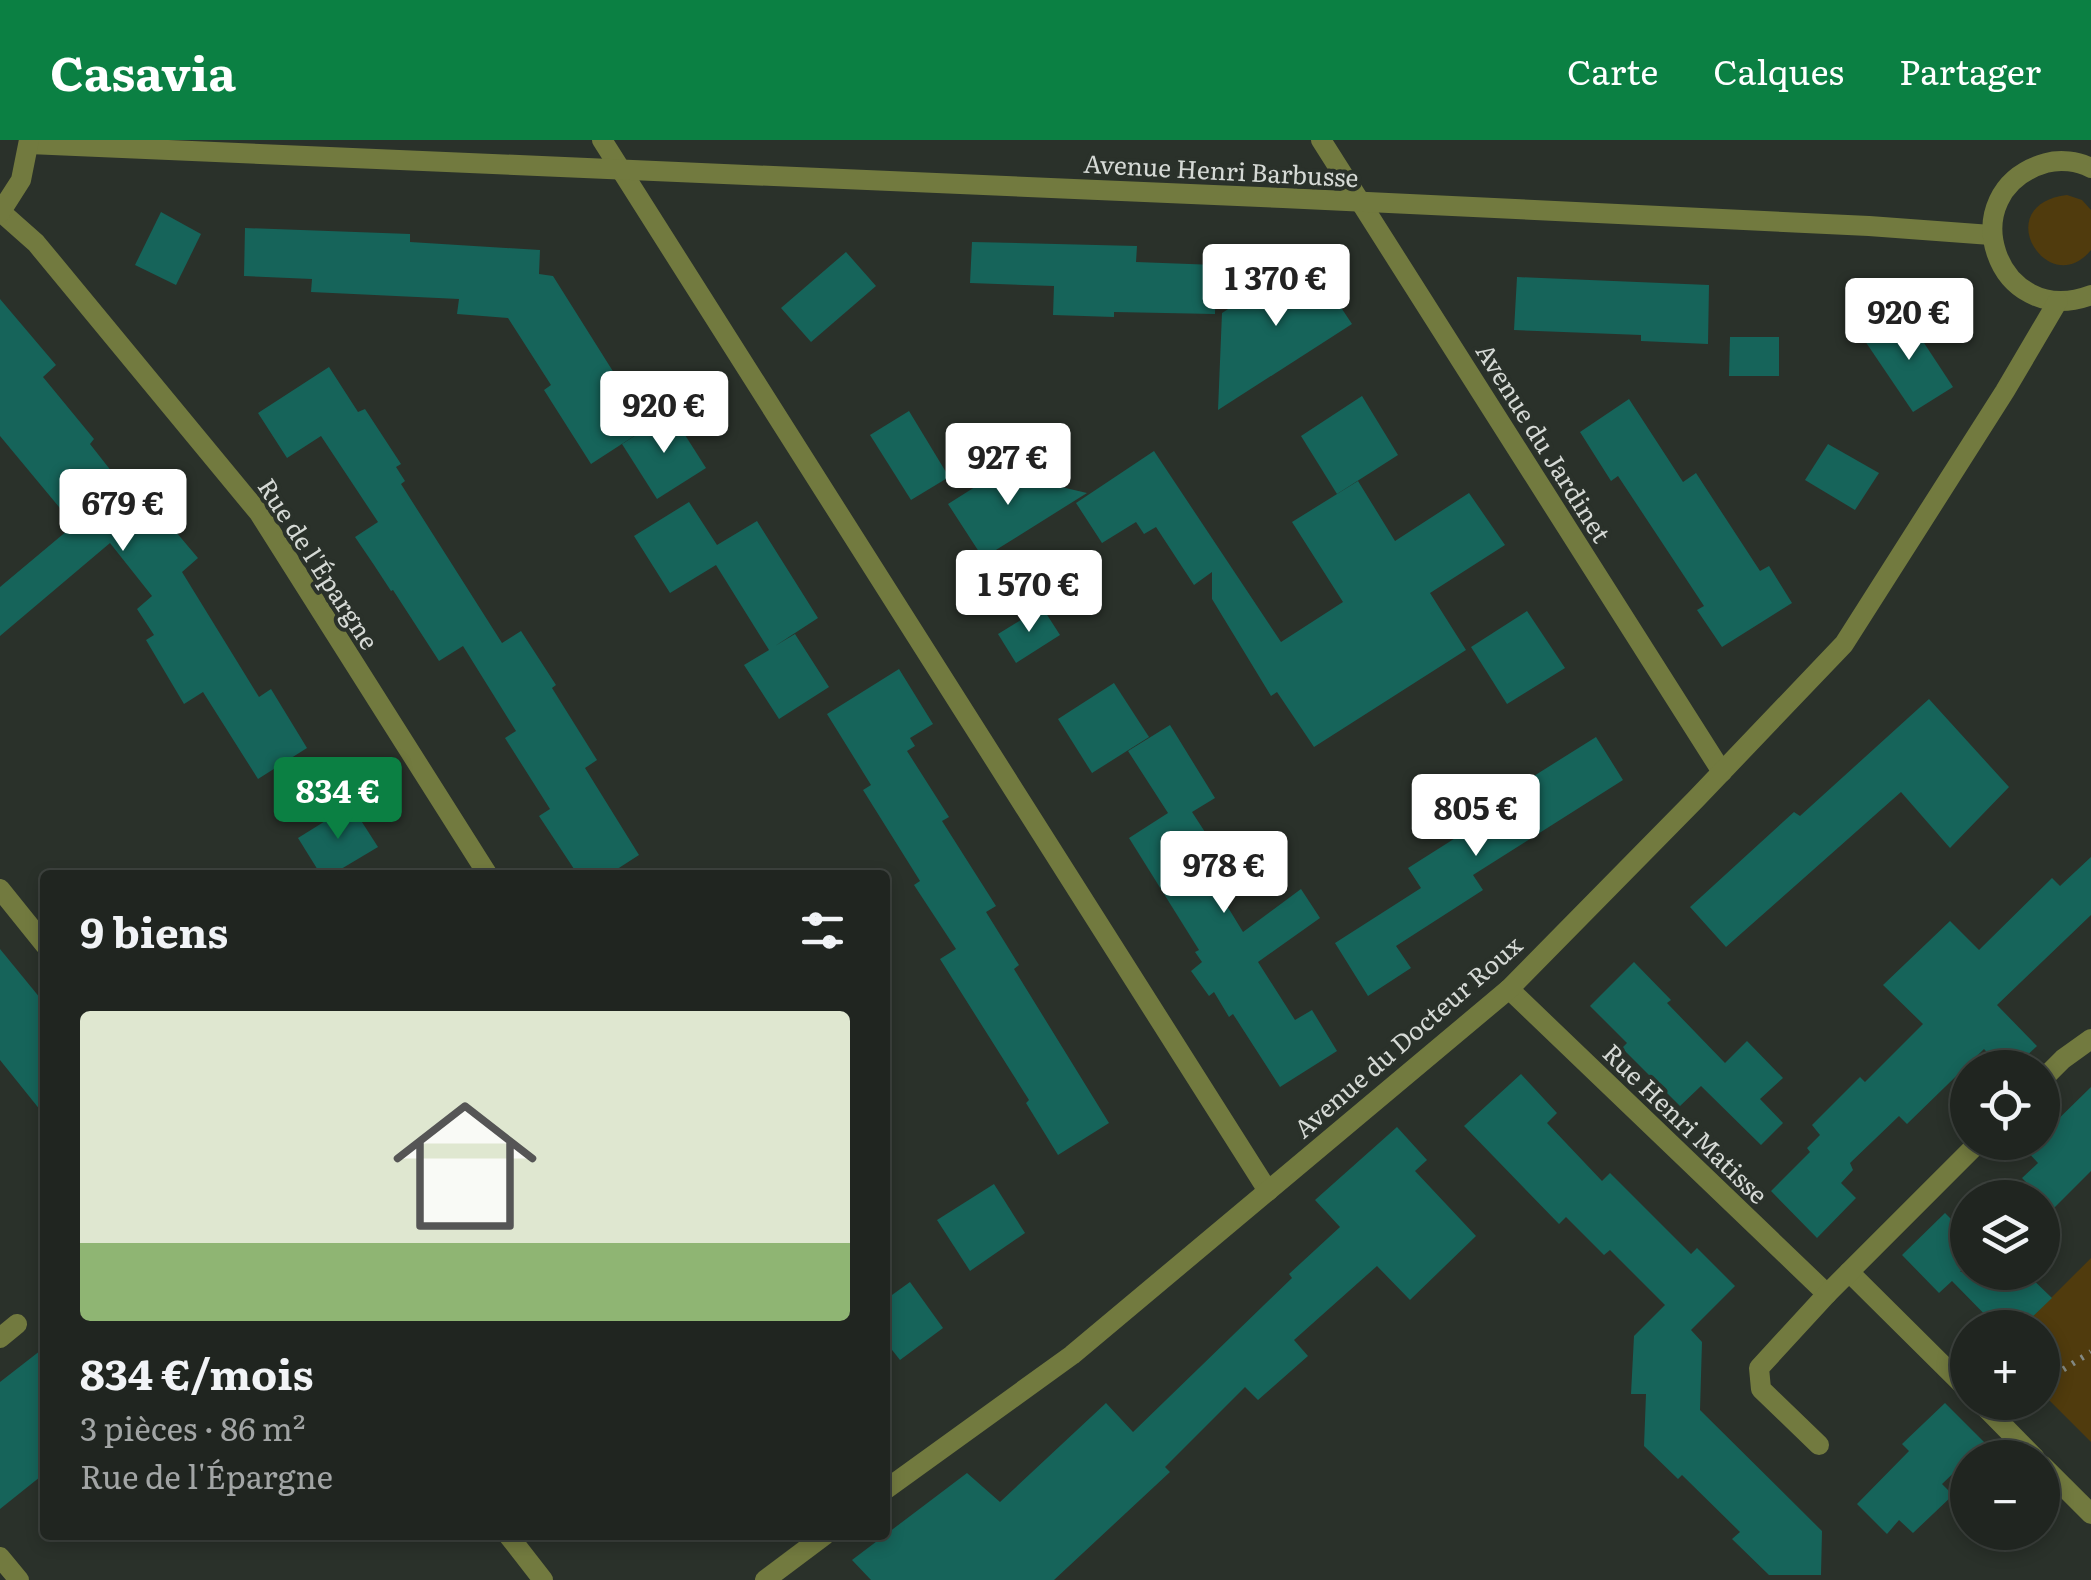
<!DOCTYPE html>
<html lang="fr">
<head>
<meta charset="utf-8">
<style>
  body { margin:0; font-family:Literata,serif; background:#2d312d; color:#f1f3f6; height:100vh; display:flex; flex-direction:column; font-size:38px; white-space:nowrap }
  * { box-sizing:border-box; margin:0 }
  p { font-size:32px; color:#a2a5a5 }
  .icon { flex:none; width:55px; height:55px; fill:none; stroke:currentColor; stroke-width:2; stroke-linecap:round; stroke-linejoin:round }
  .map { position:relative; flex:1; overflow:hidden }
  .drawer { position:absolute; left:40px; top:730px; width:850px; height:670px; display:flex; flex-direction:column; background:#202520; border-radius:10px; box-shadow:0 5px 15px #0003,0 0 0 2px #3d423e }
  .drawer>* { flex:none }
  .fabs { position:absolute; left:1950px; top:910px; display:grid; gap:20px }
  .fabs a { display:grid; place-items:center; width:110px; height:110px; border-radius:50%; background:#202520; box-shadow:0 5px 15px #0003,0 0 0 2px #3d423e; font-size:50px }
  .price { position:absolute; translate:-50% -85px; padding:0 22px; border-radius:10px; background:#fff; color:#222; font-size:32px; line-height:65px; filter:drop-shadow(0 2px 5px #0008) }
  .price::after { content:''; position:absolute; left:50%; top:60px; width:30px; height:22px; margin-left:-15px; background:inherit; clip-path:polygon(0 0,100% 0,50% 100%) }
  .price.selected { background:#0b8043; color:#fff }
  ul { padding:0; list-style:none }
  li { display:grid; align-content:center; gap:20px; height:530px; padding:0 40px }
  li span { display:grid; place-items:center; height:310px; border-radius:10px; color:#555 }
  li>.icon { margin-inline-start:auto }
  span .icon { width:180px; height:180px; fill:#fffc; stroke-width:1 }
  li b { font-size:42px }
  h2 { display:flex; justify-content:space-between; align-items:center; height:120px; padding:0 40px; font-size:42px }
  header { display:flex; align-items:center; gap:60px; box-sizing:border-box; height:140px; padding:0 50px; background:#0b8043; color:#fff }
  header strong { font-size:48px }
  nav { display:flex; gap:55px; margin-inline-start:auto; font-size:35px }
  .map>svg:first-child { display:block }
</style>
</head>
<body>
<header>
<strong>Casavia</strong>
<nav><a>Carte</a><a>Calques</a><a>Partager</a></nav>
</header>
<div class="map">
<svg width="2091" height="1440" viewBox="0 0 2091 1440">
  <rect width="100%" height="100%" fill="#2a312a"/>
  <!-- green -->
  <g fill="#503b0d">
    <path d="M 2067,55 L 2082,60 L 2091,70 L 2091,110 C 2049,162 1987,65 2067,55 Z"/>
    <polygon points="2091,1118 2091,1302 2043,1254 2042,1188 2021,1188"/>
  </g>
  <!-- building -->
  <g fill="#16645a">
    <polygon points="161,72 201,94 176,145 135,125"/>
    <polygon points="245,88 410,94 410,102 540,110 539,134 553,136 648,287 591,324 544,250 551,245 508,178 457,174 459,159 311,152 312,139 244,136"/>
    <polygon points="972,102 1137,106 1136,122 1216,125 1215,174 1114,172 1114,177 1053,175 1054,146 970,143"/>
    <polygon points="846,112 876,146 811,202 781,168"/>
    <polygon points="1308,118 1352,184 1218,270 1222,173"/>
    <polygon points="1517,137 1709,145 1708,204 1641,201 1641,195 1514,190"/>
    <polygon points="0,159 56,225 43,237 94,299 90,304 145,374 154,366 198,418 182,432 259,557 271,549 307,608 258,639 203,552 184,564 146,500 154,495 137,469 152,456 110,403 0,496 0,447 74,385 0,296"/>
    <polygon points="1905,174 1953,247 1913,272 1865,201"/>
    <polygon points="1730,197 1779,197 1779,236 1729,236"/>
    <polygon points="329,227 358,272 365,269 401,324 396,327 405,341 401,344 502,503 521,491 556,545 552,548 597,620 585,628 639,715 608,735 578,735 539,676 550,669 505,598 516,591 463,506 439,521 393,450 391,451 374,425 355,397 378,382 321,296 287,318 258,273"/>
    <polygon points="1362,256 1398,315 1337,354 1301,296"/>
    <polygon points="1629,259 1683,342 1696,333 1760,431 1769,426 1792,463 1722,507 1697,470 1704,466 1618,336 1611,341 1580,292"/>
    <polygon points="909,271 949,337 911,360 870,295"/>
    <polygon points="671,273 706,328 657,359 622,304"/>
    <polygon points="1828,304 1879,333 1855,370 1805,340"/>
    <polygon points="1154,311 1281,502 1343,462 1292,382 1358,341 1395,401 1469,353 1505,405 1430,453 1466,510 1314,607 1277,552 1271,556 1212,459 1212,432 1194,445 1156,387 1144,394 1136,382 1102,403 1076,363"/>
    <polygon points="1016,321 1027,339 1087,353 983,418 948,364"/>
    <polygon points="689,362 717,405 757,381 818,478 775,506 795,494 829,547 779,579 744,525 769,510 716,425 670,453 634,396"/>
    <polygon points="1042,467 1060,495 1016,523 998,494"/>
    <polygon points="1527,471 1565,528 1507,564 1471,507"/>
    <polygon points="899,529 933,584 910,598 915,606 907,611 949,677 942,681 996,766 986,772 1019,825 1014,829 1109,983 1058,1015 1026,963 1029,960 940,819 956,809 914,745 920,741 863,650 871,645 827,574"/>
    <polygon points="1114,543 1149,597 1092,633 1058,579"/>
    <polygon points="1929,559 2009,647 1950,708 1901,652 1726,807 1690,767 1794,672 1800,676"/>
    <polygon points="1170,585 1215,658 1192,672 1216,709 1199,720 1243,792 1301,749 1320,778 1258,822 1295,880 1312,870 1337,911 1280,947 1233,874 1229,877 1214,852 1209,856 1191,831 1202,822 1195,812 1199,810 1129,698 1168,673 1128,611"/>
    <polygon points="1596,597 1623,640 1473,735 1483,750 1396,806 1411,828 1368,856 1335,803 1421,748 1408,728 1468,690 1462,681"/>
    <polygon points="351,665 378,707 331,735 321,735 298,698"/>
    <polygon points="2091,717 2091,775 1997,865 2037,906 2014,928 2002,928 1984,909 1907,984 1899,976 1850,1023 1853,1030 1841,1043 1856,1058 1817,1098 1771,1051 1810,1012 1807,1008 1820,995 1812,985 1860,937 1865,942 1923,884 1883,845 1950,781 1979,810 2052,738 2060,746"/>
    <polygon points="0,809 45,864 45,976 0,920"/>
    <polygon points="1634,822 1671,860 1667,863 1725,923 1747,901 1783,938 1760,959 1783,983 1761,1005 1701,946 1680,966 1622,908 1627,903 1590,866"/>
    <polygon points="1521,934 1557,973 1547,983 1602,1041 1610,1033 1691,1114 1697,1108 1735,1146 1691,1190 1702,1202 1700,1270 1822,1391 1821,1435 1769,1435 1732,1399 1740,1392 1682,1335 1678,1339 1644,1306 1646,1254 1631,1254 1634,1196 1665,1165 1610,1110 1604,1115 1566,1077 1559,1084 1464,986"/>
    <polygon points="2091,947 2091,1031 2053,1069 2022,1038 2038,1023 2027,1011 2035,1002 2042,1002 2042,995"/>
    <polygon points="1397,987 1427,1020 1415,1031 1476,1096 1410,1160 1377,1126 1294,1200 1308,1216 1258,1260 1245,1247 1165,1327 1170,1332 1054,1440 871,1440 852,1420 967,1333 1000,1362 1106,1263 1133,1292 1292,1138 1289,1134 1340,1087 1315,1060"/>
    <polygon points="994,1044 1025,1093 970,1131 937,1080"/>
    <polygon points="1945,1073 1968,1096 1968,1125 1960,1132 2025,1132 2052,1158 2021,1188 1998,1188 1952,1141 1939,1153 1902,1115"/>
    <polygon points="910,1142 943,1188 900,1220 885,1201 885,1160"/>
    <polygon points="45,1207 45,1333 0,1369 0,1242"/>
    <polygon points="1945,1263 1985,1303 1942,1344 1953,1355 1913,1393 1899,1380 1887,1394 1857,1364 1909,1311 1902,1304"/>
  </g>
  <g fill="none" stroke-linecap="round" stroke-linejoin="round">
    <!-- path -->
    <polyline stroke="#838983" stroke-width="6" stroke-dasharray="2.5 8" stroke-linecap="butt" points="2042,1252 2056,1234 2091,1212"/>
    <!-- lane -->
    <g stroke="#727a3f" stroke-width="20">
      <polyline points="0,749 45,805"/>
      <polyline points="0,1198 17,1184"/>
      <polyline points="508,1395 543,1440"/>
      <polyline points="0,1417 19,1440"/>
    </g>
    <!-- street -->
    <g stroke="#727a3f" stroke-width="20">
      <polyline points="602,0 1268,1051"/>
      <polyline points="1321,0 1722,632"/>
      <polyline points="29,4 1283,58 1869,86 1991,95"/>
      <path d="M 2091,28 C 2078,21 2060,19 2046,23 C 1949,51 1996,191 2091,155"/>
      <polyline points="1,72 36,103 259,373 488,735"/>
      <polyline points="0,73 21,40 29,0"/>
      <polyline points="1509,849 1827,1154"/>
      <polyline points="2042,940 2063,919 2091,899"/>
      <polyline points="1849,1132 1968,1250"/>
      <polyline points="1980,1262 2035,1318"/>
      <polyline points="1819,1305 1761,1249 1759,1228 1827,1154 1979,1002"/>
      <polyline points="2042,1325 2091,1374"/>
      <polyline points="885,1350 1072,1215 1509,849 1696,659 1844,504 2005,251 2058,161"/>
      <polyline points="765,1440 825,1395"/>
    </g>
  </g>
  <g text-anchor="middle" stroke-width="8" stroke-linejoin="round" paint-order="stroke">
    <!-- street labels -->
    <g font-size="25" fill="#d5d9d5" stroke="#2a312a">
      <text transform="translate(1221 31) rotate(3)" y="9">Avenue Henri Barbusse</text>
      <text transform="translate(1543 303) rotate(58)" y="9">Avenue du Jardinet</text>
      <text transform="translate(318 424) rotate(57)" y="9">Rue de l'Épargne</text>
      <text transform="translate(1408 897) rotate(-41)" y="9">Avenue du Docteur Roux</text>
      <text transform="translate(1685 984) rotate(44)" y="9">Rue Henri Matisse</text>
    </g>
  </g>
</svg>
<div class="fabs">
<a><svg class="icon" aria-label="locate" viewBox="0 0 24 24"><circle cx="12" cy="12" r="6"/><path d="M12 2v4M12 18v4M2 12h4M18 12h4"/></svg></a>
<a><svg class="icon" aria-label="layers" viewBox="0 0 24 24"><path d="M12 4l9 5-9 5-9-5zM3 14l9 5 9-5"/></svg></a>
<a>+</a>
<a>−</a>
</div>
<b class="price" style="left:1276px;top:189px">1 370 €</b>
<b class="price" style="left:1909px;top:223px">920 €</b>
<b class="price" style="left:664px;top:316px">920 €</b>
<b class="price" style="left:1008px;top:368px">927 €</b>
<b class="price" style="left:123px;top:414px">679 €</b>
<b class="price" style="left:1029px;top:495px">1 570 €</b>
<b class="price selected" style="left:338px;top:702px">834 €</b>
<b class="price" style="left:1476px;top:719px">805 €</b>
<b class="price" style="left:1224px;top:776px">978 €</b>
<section class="drawer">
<h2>9 biens<svg class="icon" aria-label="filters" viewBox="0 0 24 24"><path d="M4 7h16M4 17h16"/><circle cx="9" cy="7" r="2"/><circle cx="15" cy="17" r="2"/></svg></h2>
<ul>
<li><span style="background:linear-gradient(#dfe7d0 75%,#8fb573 0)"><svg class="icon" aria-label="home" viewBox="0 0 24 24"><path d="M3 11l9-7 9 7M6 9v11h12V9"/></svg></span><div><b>834 €/mois</b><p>3 pièces · 86 m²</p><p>Rue de l'Épargne</p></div></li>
</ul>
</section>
</div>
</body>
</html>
